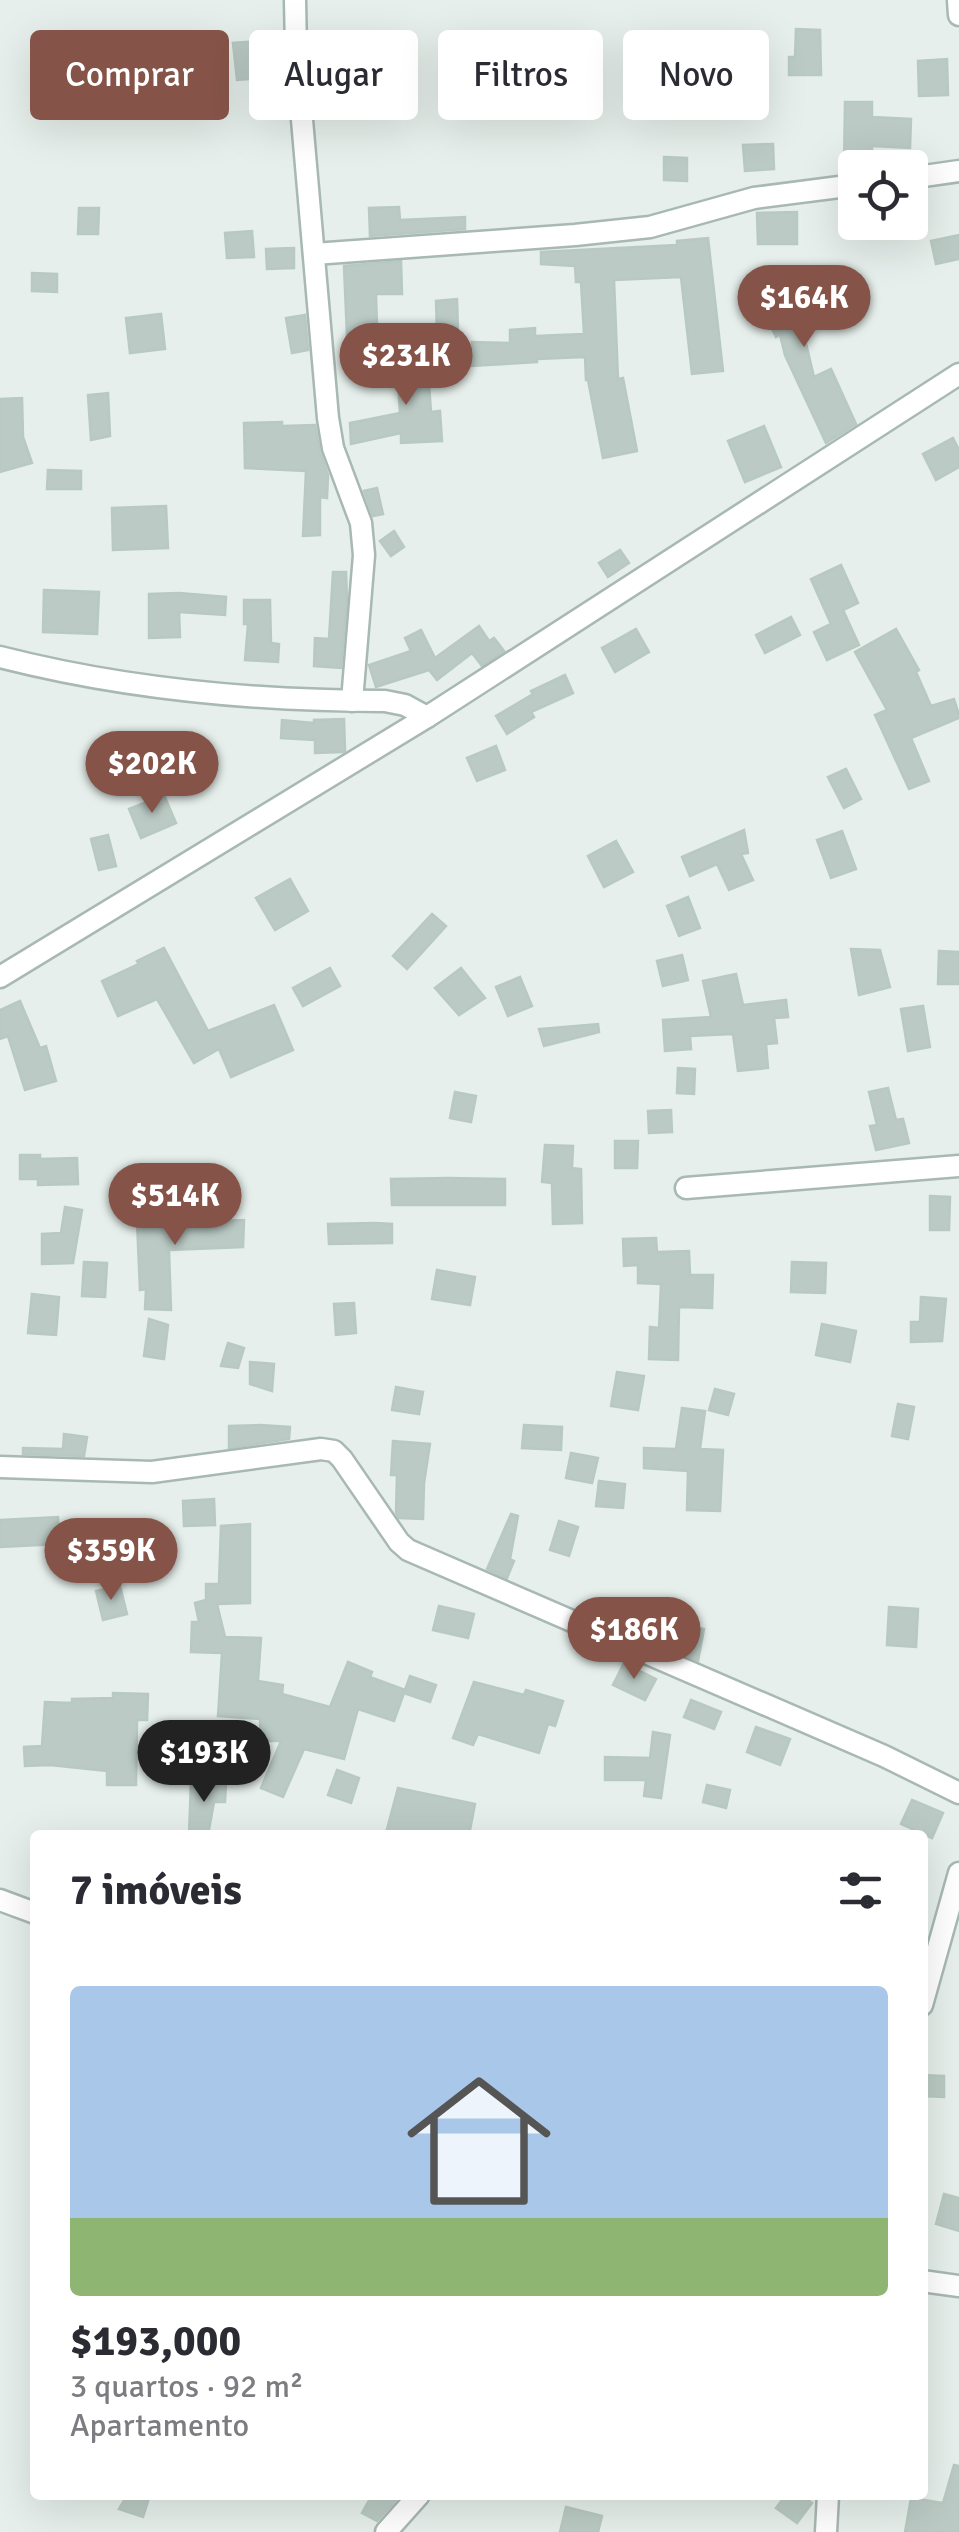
<!DOCTYPE html>
<html lang="pt">
<head>
<meta charset="utf-8">
<style>
  body { margin:0; font-family:Signika,sans-serif; background:#f7f7f7; color:#2b2b33; height:100vh; display:flex; flex-direction:column; font-size:38px; white-space:nowrap }
  * { box-sizing:border-box; margin:0 }
  p { font-size:32px; color:#7c7c81 }
  .icon { flex:none; width:55px; height:55px; fill:none; stroke:currentColor; stroke-width:2; stroke-linecap:round; stroke-linejoin:round }
  .map { position:relative; flex:1; overflow:hidden }
  .side { position:absolute; left:30px; top:1830px; width:898px; height:670px; display:flex; flex-direction:column; background:#fff; border-radius:10px; box-shadow:0 10px 40px #0002 }
  .side>* { flex:none }
  .top-card { position:absolute; left:30px; top:30px; width:900px; height:90px; display:flex; gap:20px }
  .fabs { position:absolute; left:838px; top:150px; display:grid; gap:20px }
  .fabs a { display:grid; place-items:center; width:90px; height:90px; border-radius:10px; background:#fff; box-shadow:0 10px 40px #0002; font-size:50px }
  .price { position:absolute; translate:-50% -85px; padding:0 22px; border-radius:35px; background:#855347; color:#fff; font-size:32px; line-height:65px; filter:drop-shadow(0 2px 5px #0008) }
  .price::after { content:''; position:absolute; left:50%; top:60px; width:30px; height:22px; margin-left:-15px; background:inherit; clip-path:polygon(0 0,100% 0,50% 100%) }
  .price.active { background:#222; color:#fff }
  ul { padding:0; list-style:none }
  li { display:grid; align-content:center; gap:20px; height:530px; padding:0 40px }
  li span { display:grid; place-items:center; height:310px; border-radius:10px; color:#555 }
  li>.icon { margin-inline-start:auto }
  span .icon { width:180px; height:180px; fill:#fffc; stroke-width:1 }
  li b { font-size:42px }
  h2 { display:flex; justify-content:space-between; align-items:center; height:120px; padding:0 40px; font-size:42px }
  .pill { padding:0 35px; border-radius:10px; background:#fff; box-shadow:0 10px 40px #0002; font-size:35px; line-height:90px }
  .pill.active { background:#855347; color:#fff }
  .map>svg:first-child { display:block }
</style>
</head>
<body>
<div class="map">
<svg width="959" height="2532" viewBox="0 0 959 2532">
  <rect width="100%" height="100%" fill="#e6efeb"/>
  <!-- building -->
  <g fill="#bbcac4" stroke="#b8c9c2" stroke-width="2.5">
    <polygon points="796,29 820,30 821,75 789,75 789,57 795,57"/>
    <polygon points="259,41 263,78 237,80 233,43"/>
    <polygon points="947,59 948,95 919,96 918,61"/>
    <polygon points="151,67 152,97 85,99 85,81 124,80 124,68"/>
    <polygon points="845,102 872,102 872,117 911,119 910,148 872,146 872,168 844,168"/>
    <polygon points="773,144 774,169 745,171 743,145"/>
    <polygon points="664,157 687,158 687,181 664,180"/>
    <polygon points="399,207 400,220 465,217 465,229 370,236 369,208"/>
    <polygon points="79,208 99,208 98,234 78,234"/>
    <polygon points="797,212 797,244 758,244 757,213"/>
    <polygon points="252,231 254,257 227,258 225,233"/>
    <polygon points="959,235 959,259 936,264 931,241"/>
    <polygon points="708,238 723,371 692,374 681,277 614,280 618,379 623,378 637,451 603,458 588,380 586,380 585,357 537,359 537,362 471,366 472,342 510,343 510,330 535,328 535,336 584,334 581,282 576,282 575,266 541,264 541,252 677,245 677,241"/>
    <polygon points="294,248 294,268 267,269 266,249"/>
    <polygon points="401,261 402,294 376,294 378,358 348,359 344,266"/>
    <polygon points="820,268 825,283 785,298 801,332 803,331 814,377 831,369 856,424 826,443 785,355 780,335 776,337 760,303 757,275"/>
    <polygon points="32,273 57,274 57,292 32,291"/>
    <polygon points="457,299 458,332 437,333 436,301"/>
    <polygon points="161,314 165,349 130,353 126,318"/>
    <polygon points="305,315 308,350 292,353 286,318"/>
    <polygon points="427,356 431,412 440,411 442,441 401,443 401,433 351,444 350,423 400,413 398,382 394,382 393,358"/>
    <polygon points="108,393 110,436 91,440 88,395"/>
    <polygon points="22,398 23,437 32,463 0,472 0,399"/>
    <polygon points="282,422 282,426 315,425 320,452 328,475 327,498 320,497 320,535 303,536 306,471 245,468 244,423"/>
    <polygon points="764,426 781,467 745,482 728,441"/>
    <polygon points="953,438 959,450 959,467 936,480 923,454"/>
    <polygon points="48,470 81,471 81,489 47,489"/>
    <polygon points="377,488 383,514 373,516 364,491"/>
    <polygon points="166,506 168,548 113,550 112,508"/>
    <polygon points="394,531 404,547 391,556 380,541"/>
    <polygon points="620,550 629,563 608,577 599,563"/>
    <polygon points="841,565 858,603 843,610 859,645 827,660 814,632 831,624 811,579"/>
    <polygon points="333,572 346,572 347,599 341,668 314,666 315,638 329,639"/>
    <polygon points="44,590 99,592 97,634 43,632"/>
    <polygon points="179,593 226,597 225,615 179,612 180,637 149,638 149,594"/>
    <polygon points="244,600 270,600 271,643 279,644 278,662 245,660 248,624 244,624"/>
    <polygon points="791,617 800,635 765,653 756,635"/>
    <polygon points="479,626 489,641 494,638 504,651 482,666 472,653 437,680 429,670 376,687 369,665 411,651 405,638 421,630 435,658"/>
    <polygon points="636,629 649,652 615,672 602,648"/>
    <polygon points="896,629 919,670 916,672 931,706 954,699 959,715 959,718 911,738 929,781 909,789 875,715 887,710 855,652"/>
    <polygon points="565,675 573,693 531,712 534,717 507,734 496,716 533,694 531,691"/>
    <polygon points="344,719 345,751 343,752 315,753 315,740 281,738 282,720 314,723 314,720"/>
    <polygon points="496,746 505,770 477,781 467,758"/>
    <polygon points="846,769 861,799 844,808 828,777"/>
    <polygon points="164,795 176,823 141,838 129,809"/>
    <polygon points="744,830 748,853 741,854 753,880 729,890 717,864 690,876 682,857"/>
    <polygon points="842,831 856,869 831,878 817,840"/>
    <polygon points="108,835 116,866 99,870 91,839"/>
    <polygon points="616,841 633,872 604,887 588,856"/>
    <polygon points="290,879 308,911 275,930 256,898"/>
    <polygon points="688,897 700,928 679,936 667,906"/>
    <polygon points="432,914 446,926 407,969 393,956"/>
    <polygon points="164,948 208,1031 274,1005 293,1050 231,1077 219,1049 194,1063 157,999 118,1016 102,981 139,964 137,961"/>
    <polygon points="851,949 880,950 890,987 859,995"/>
    <polygon points="939,951 959,952 959,984 938,984"/>
    <polygon points="682,955 688,980 663,986 657,961"/>
    <polygon points="330,968 340,986 303,1006 293,988"/>
    <polygon points="461,968 485,998 459,1015 435,988"/>
    <polygon points="736,974 743,1005 786,1000 788,1017 774,1018 777,1043 766,1044 768,1068 738,1071 733,1034 690,1036 691,1049 665,1051 663,1020 711,1017 703,981"/>
    <polygon points="520,977 532,1006 508,1016 496,987"/>
    <polygon points="20,1001 40,1048 46,1046 56,1081 25,1090 8,1036 0,1039 0,1010"/>
    <polygon points="923,1006 930,1047 908,1051 901,1009"/>
    <polygon points="598,1024 599,1032 544,1046 539,1029"/>
    <polygon points="678,1068 695,1069 694,1094 677,1093"/>
    <polygon points="888,1088 896,1120 903,1119 909,1143 876,1150 870,1126 877,1125 869,1092"/>
    <polygon points="455,1092 476,1096 471,1122 450,1118"/>
    <polygon points="671,1110 672,1132 649,1133 648,1111"/>
    <polygon points="615,1141 638,1141 637,1168 615,1168"/>
    <polygon points="545,1145 573,1146 572,1168 581,1169 582,1223 553,1224 552,1183 542,1182"/>
    <polygon points="20,1155 40,1155 40,1159 77,1158 78,1184 38,1185 38,1179 20,1179"/>
    <polygon points="448,1178 505,1179 505,1205 392,1205 391,1179"/>
    <polygon points="930,1196 950,1197 949,1230 930,1230"/>
    <polygon points="136,1199 154,1199 155,1224 244,1220 243,1247 169,1250 171,1310 145,1309 146,1289 140,1290"/>
    <polygon points="65,1207 82,1210 73,1263 42,1264 42,1234 61,1233"/>
    <polygon points="375,1223 392,1224 392,1243 329,1244 328,1224"/>
    <polygon points="656,1238 657,1252 689,1251 690,1275 713,1275 712,1308 679,1307 678,1360 649,1359 650,1327 659,1328 661,1284 638,1283 638,1265 624,1266 623,1239"/>
    <polygon points="84,1262 107,1263 105,1297 82,1296"/>
    <polygon points="792,1262 826,1263 825,1293 791,1292"/>
    <polygon points="437,1270 475,1277 470,1305 432,1299"/>
    <polygon points="32,1294 59,1297 56,1335 28,1333"/>
    <polygon points="921,1297 946,1299 942,1341 911,1342 911,1322 920,1322"/>
    <polygon points="354,1303 356,1333 336,1335 334,1304"/>
    <polygon points="149,1319 168,1325 164,1359 144,1356"/>
    <polygon points="822,1324 856,1331 850,1362 816,1355"/>
    <polygon points="228,1343 244,1348 238,1368 221,1366"/>
    <polygon points="250,1362 274,1364 272,1391 250,1384"/>
    <polygon points="617,1372 644,1376 638,1410 611,1406"/>
    <polygon points="396,1387 423,1392 419,1414 392,1410"/>
    <polygon points="715,1389 734,1394 728,1415 709,1410"/>
    <polygon points="898,1404 914,1407 908,1439 892,1436"/>
    <polygon points="682,1408 705,1411 700,1449 723,1450 720,1511 687,1510 688,1471 644,1468 644,1448 676,1449"/>
    <polygon points="260,1425 290,1427 289,1439 229,1448 229,1426"/>
    <polygon points="524,1425 562,1427 561,1450 522,1448"/>
    <polygon points="64,1434 87,1437 84,1456 23,1454 23,1448 63,1449"/>
    <polygon points="393,1441 430,1444 424,1483 423,1519 399,1518 396,1513 397,1475 391,1475"/>
    <polygon points="571,1453 598,1458 592,1483 566,1478"/>
    <polygon points="599,1481 625,1484 623,1508 596,1506"/>
    <polygon points="214,1499 215,1525 184,1526 183,1501"/>
    <polygon points="511,1514 518,1516 510,1559 514,1561 507,1578 487,1569"/>
    <polygon points="58,1517 59,1544 0,1547 0,1520"/>
    <polygon points="559,1521 578,1527 569,1556 550,1550"/>
    <polygon points="250,1524 250,1603 217,1604 225,1637 261,1638 258,1681 283,1685 282,1694 330,1707 348,1662 372,1672 370,1677 405,1690 410,1676 436,1685 430,1702 404,1693 394,1721 358,1709 344,1759 304,1749 283,1797 261,1788 281,1741 260,1741 260,1719 218,1716 222,1653 191,1652 192,1622 199,1622 195,1603 206,1600 206,1584 219,1584 221,1526"/>
    <polygon points="120,1586 127,1614 103,1620 96,1591"/>
    <polygon points="439,1606 474,1614 468,1638 433,1630"/>
    <polygon points="889,1607 918,1609 916,1647 887,1645"/>
    <polygon points="670,1623 704,1629 698,1661 666,1647"/>
    <polygon points="624,1663 656,1679 645,1700 613,1685"/>
    <polygon points="474,1682 524,1695 526,1690 563,1701 555,1726 548,1724 539,1753 478,1734 473,1745 453,1738"/>
    <polygon points="113,1693 148,1694 147,1720 137,1720 136,1785 107,1785 107,1771 50,1765 25,1766 24,1747 42,1746 45,1702 72,1703 72,1699 113,1698"/>
    <polygon points="691,1700 721,1712 714,1729 684,1717"/>
    <polygon points="199,1722 223,1726 220,1747 196,1744"/>
    <polygon points="756,1727 790,1739 780,1765 747,1752"/>
    <polygon points="653,1732 670,1735 661,1798 644,1796 646,1780 605,1780 605,1757 650,1758"/>
    <polygon points="337,1770 359,1778 351,1803 328,1795"/>
    <polygon points="191,1781 226,1783 225,1802 214,1802 208,1835 189,1835"/>
    <polygon points="707,1785 730,1790 726,1808 703,1802"/>
    <polygon points="398,1788 475,1804 469,1835 386,1833"/>
    <polygon points="912,1800 943,1813 932,1838 901,1824"/>
    <polygon points="922,2075 944,2076 944,2097 922,2096"/>
    <polygon points="944,2194 959,2198 959,2231 936,2224"/>
    <polygon points="954,2465 959,2466 959,2532 905,2532 911,2498 943,2503"/>
    <polygon points="127,2495 150,2495 143,2517 119,2509"/>
    <polygon points="372,2495 399,2497 377,2521 362,2513"/>
    <polygon points="786,2495 801,2495 812,2503 797,2523 776,2508"/>
    <polygon points="566,2507 602,2516 598,2532 560,2532"/>
  </g>
  <g fill="none" stroke-linecap="round" stroke-linejoin="round">
    <defs>
      <g id="minor">
        <polyline points="295,0 296,51 328,418 333,448 361,523 364,555 352,701"/>
        <polyline points="958,0 959,15"/>
        <polyline points="910,178 959,171"/>
        <polyline points="314,254 575,235 650,227 754,198 855,185"/>
        <path d="M 0,657 C 125,689 256,701 385,701 L 405,705 L 427,717"/>
        <polyline points="0,977 427,717 959,374"/>
        <polyline points="686,1188 959,1166"/>
        <polyline points="0,1467 152,1472 321,1449 334,1451 342,1459 399,1542 408,1550 884,1756 959,1793"/>
        <polyline points="0,1900 35,1913"/>
        <polyline points="922,2005 959,1873"/>
        <polyline points="922,2281 959,2286"/>
        <polyline points="386,2532 419,2495"/>
        <polyline points="826,2532 828,2495"/>
      </g>
    </defs>
    <!-- minor casing -->
    <use href="#minor" stroke="#a8b8b2" stroke-width="25"/>
    <!-- minor -->
    <use href="#minor" stroke="#fff" stroke-width="20"/>
  </g>
</svg>
<div class="fabs">
<a><svg class="icon" aria-label="locate" viewBox="0 0 24 24"><circle cx="12" cy="12" r="6"/><path d="M12 2v4M12 18v4M2 12h4M18 12h4"/></svg></a>
</div>
<b class="price" style="left:804px;top:350px">$164K</b>
<b class="price" style="left:406px;top:408px">$231K</b>
<b class="price" style="left:152px;top:816px">$202K</b>
<b class="price" style="left:175px;top:1248px">$514K</b>
<b class="price" style="left:111px;top:1603px">$359K</b>
<b class="price" style="left:634px;top:1682px">$186K</b>
<b class="price active" style="left:204px;top:1805px">$193K</b>
<div class="top-card">
<a class="pill active">Comprar</a>
<a class="pill">Alugar</a>
<a class="pill">Filtros</a>
<a class="pill">Novo</a>
</div>
<section class="side">
<h2>7 imóveis<svg class="icon" aria-label="filters" viewBox="0 0 24 24"><path d="M4 7h16M4 17h16"/><circle cx="9" cy="7" r="2"/><circle cx="15" cy="17" r="2"/></svg></h2>
<ul>
<li><span style="background:linear-gradient(#a9c7e8 75%,#8fb573 0)"><svg class="icon" aria-label="home" viewBox="0 0 24 24"><path d="M3 11l9-7 9 7M6 9v11h12V9"/></svg></span><div><b>$193,000</b><p>3 quartos · 92 m²</p><p>Apartamento</p></div></li>
</ul>
</section>
</div>
</body>
</html>
